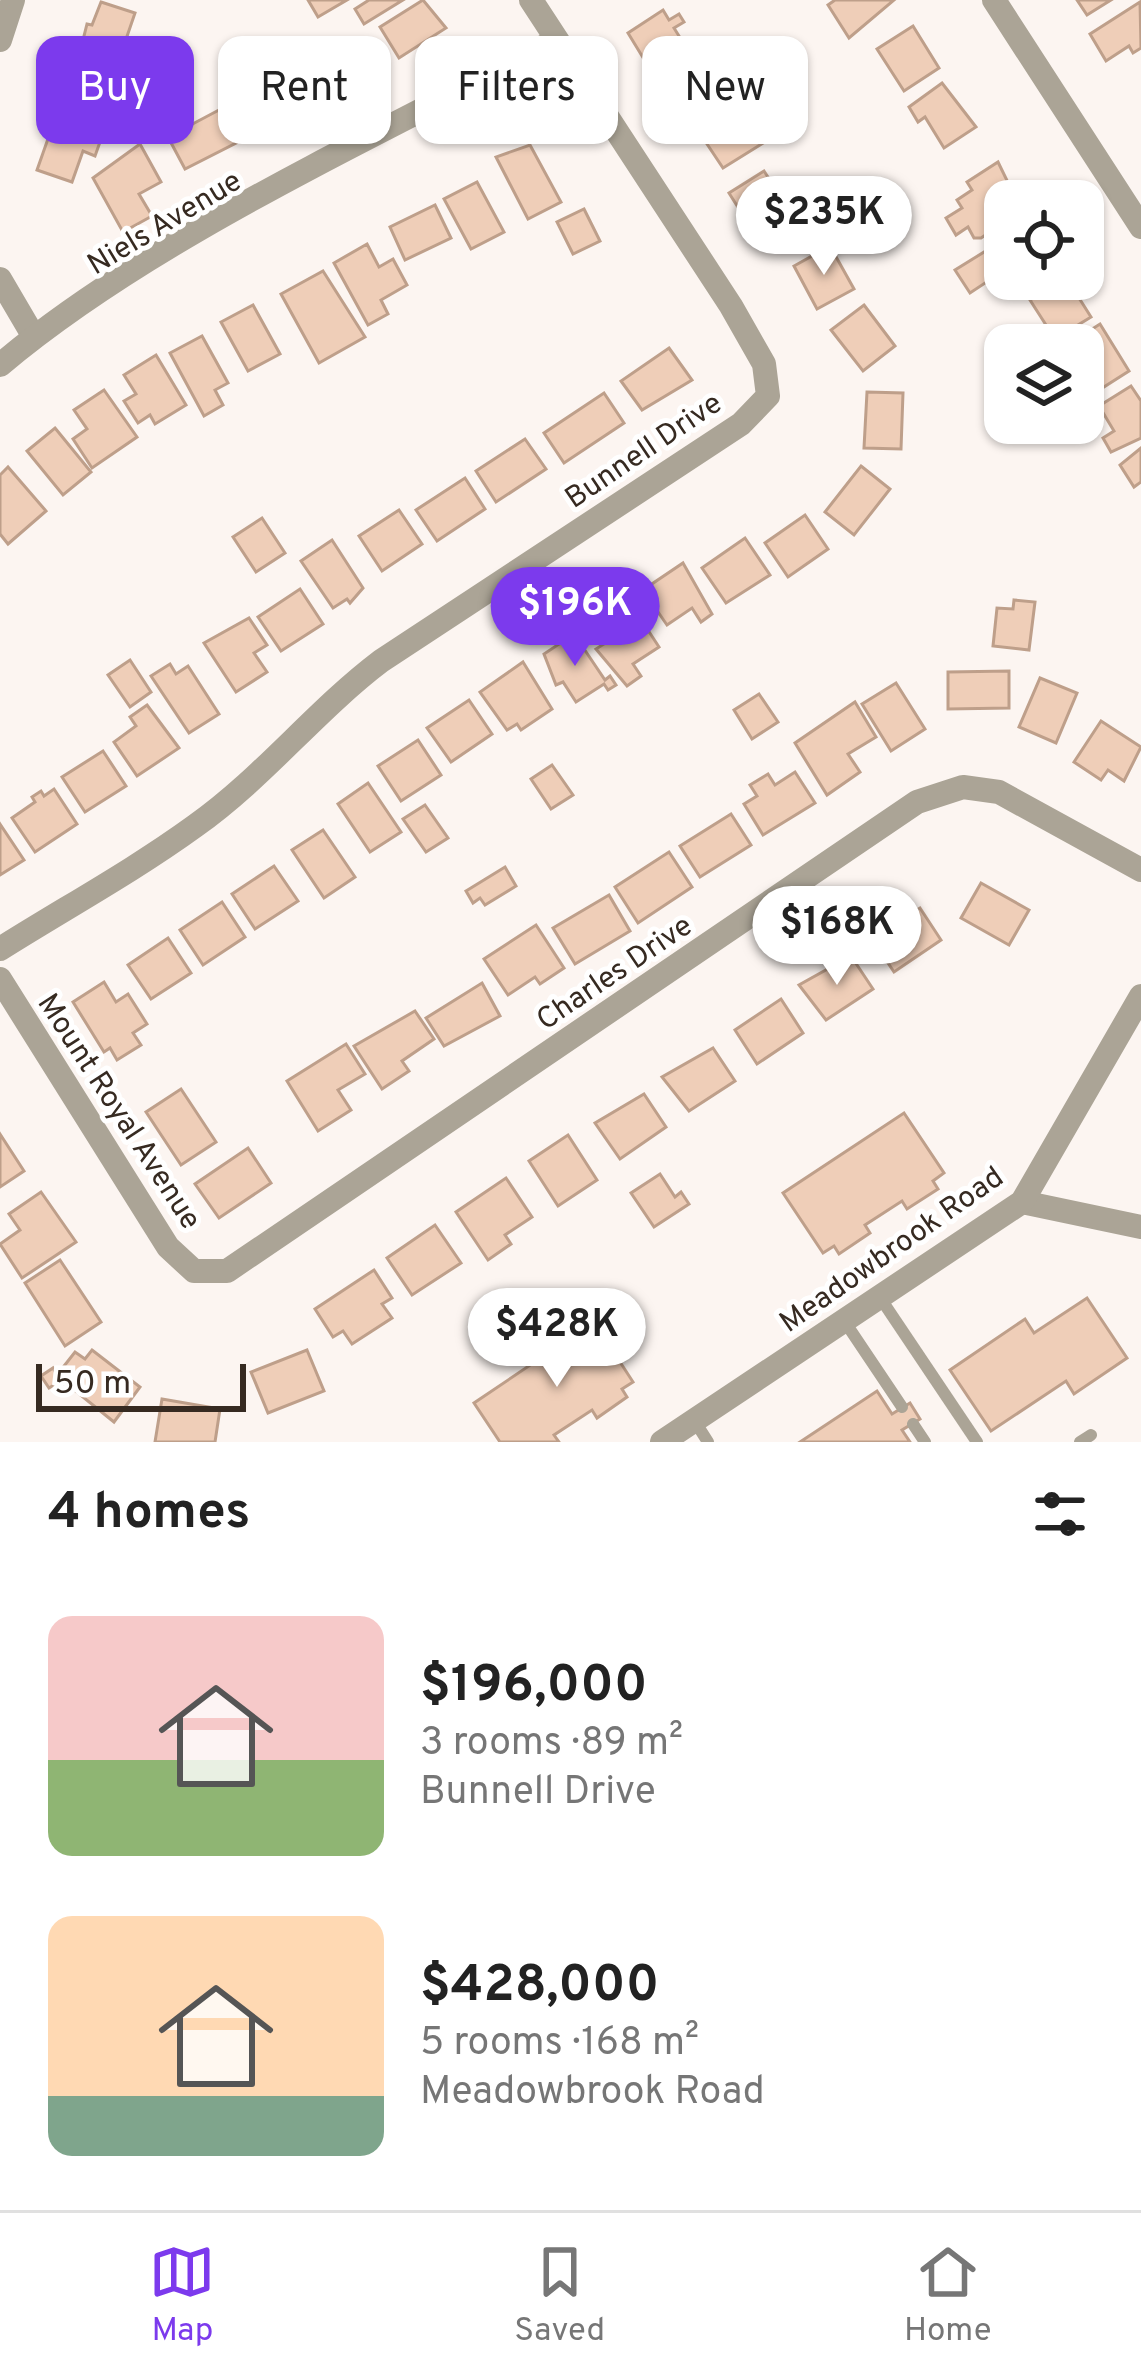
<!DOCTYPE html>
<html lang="en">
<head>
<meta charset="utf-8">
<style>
  body { margin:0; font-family:Overpass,sans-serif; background:#f2f2f2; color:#222; height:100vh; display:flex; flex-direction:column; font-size:45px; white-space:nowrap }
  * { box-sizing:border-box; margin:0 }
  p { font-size:39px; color:#767676 }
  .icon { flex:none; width:66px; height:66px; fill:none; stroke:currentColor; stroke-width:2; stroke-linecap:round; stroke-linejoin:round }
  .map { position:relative; height:1442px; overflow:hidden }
  .sheet { display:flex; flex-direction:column; background:#fff; flex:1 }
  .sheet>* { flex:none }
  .guide { position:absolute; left:36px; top:36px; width:1071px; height:108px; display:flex; gap:24px }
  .fabs { position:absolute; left:984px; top:180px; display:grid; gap:24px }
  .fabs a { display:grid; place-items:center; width:120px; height:120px; border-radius:24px; background:#fff; box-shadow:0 3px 9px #0004; font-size:60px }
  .scale { position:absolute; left:36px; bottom:30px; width:210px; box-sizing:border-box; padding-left:12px; border:6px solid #362a21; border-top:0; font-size:33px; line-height:42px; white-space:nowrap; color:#362a21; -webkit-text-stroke:9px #fff; paint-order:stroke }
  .price { position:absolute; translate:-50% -102px; padding:0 27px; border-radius:42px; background:#fff; color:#222; font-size:39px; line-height:78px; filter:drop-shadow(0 3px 6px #0008) }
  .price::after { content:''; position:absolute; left:50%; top:72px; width:36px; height:27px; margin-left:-18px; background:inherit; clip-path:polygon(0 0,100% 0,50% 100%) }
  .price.selected { background:#7c3aed; color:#fff }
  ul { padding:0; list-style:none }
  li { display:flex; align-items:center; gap:36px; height:300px; padding:0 48px }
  li span { display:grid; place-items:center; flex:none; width:336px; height:240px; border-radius:24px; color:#555 }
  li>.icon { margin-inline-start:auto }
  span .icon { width:144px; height:144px; fill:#fffc; stroke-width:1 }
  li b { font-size:51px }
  h2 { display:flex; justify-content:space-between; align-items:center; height:144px; padding:0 48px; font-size:51px }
  .pill { padding:0 42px; border-radius:24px; background:#fff; box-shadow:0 3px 9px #0004; font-size:42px; line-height:108px }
  .pill.selected { background:#7c3aed; color:#fff }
  .menu { display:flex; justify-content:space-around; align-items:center; height:168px; border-top:3px solid #e0e0e0; background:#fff; font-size:33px; color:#767676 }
  .menu a { display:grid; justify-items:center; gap:6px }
  .menu .selected { color:#7c3aed }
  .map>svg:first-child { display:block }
</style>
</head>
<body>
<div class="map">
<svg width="1141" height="1442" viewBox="0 0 1141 1442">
  <rect width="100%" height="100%" fill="#fcf5f1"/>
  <!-- building -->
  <g fill="#efceb8" stroke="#be9f8a" stroke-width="3">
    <polygon points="308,0 347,0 318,17"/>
    <polygon points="369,0 403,0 364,24 355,9"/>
    <polygon points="423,0 446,28 399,58 380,27"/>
    <polygon points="835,0 894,0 849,38 828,5"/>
    <polygon points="1077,0 1111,0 1087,15"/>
    <polygon points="101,2 135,13 123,48 136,59 125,93 74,76 87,24 92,25"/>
    <polygon points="1140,2 1141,48 1133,53 1129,46 1106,61 1090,34"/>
    <polygon points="663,10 669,20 679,14 684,22 674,28 689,52 653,74 628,33"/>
    <polygon points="913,26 939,68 904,91 877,49"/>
    <polygon points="357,41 374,67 350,83 331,58"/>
    <polygon points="712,53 725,74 714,80 729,103 694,125 667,83"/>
    <polygon points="315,59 330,89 266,127 249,94"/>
    <polygon points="942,83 976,127 944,148 925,117 918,122 909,107"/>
    <polygon points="62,99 97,111 93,124 105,128 95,156 83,151 72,182 37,170"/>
    <polygon points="219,110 236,143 185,169 168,137"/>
    <polygon points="748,110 768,140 723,168 703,138"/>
    <polygon points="140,144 161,182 139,194 152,216 123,232 93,178"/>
    <polygon points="530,145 561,202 528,219 496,157"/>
    <polygon points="998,162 1017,201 1005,201 1005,222 981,238 974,238 968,227 956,235 946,218 962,208 957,200 972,190 967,182"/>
    <polygon points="764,171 792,214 756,236 729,193"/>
    <polygon points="477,182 504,232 471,249 444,199"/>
    <polygon points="435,205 451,238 405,260 390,227"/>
    <polygon points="584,209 600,241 573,254 557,222"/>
    <polygon points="1005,239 1005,279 1012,279 994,291 988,281 970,293 955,270"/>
    <polygon points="367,244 379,267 393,259 407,285 381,300 388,314 368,325 334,263"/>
    <polygon points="830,246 854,289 817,309 794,266"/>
    <polygon points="323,271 365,337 319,363 281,294"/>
    <polygon points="1067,279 1091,317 1055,339 1030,300"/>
    <polygon points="253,305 280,354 248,371 221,322"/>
    <polygon points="864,305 895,346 863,371 831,330"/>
    <polygon points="1100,324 1129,371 1085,399 1083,345 1075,340"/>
    <polygon points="202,336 228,383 215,390 223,405 204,416 170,353"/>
    <polygon points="669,348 692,380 642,410 621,381"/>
    <polygon points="156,355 186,405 155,424 150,415 138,423 124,401 136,394 124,375"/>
    <polygon points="1131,386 1141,401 1141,438 1111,452 1103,438 1114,431 1099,406"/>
    <polygon points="104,390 137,437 92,468 73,439 87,429 74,410"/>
    <polygon points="867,392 903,393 901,449 864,448"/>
    <polygon points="604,393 624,423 564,463 544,433"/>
    <polygon points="55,428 91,472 63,495 27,451"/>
    <polygon points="525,439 546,469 496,502 476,471"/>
    <polygon points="1141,448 1141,482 1134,487 1120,465"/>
    <polygon points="861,466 890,489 854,535 825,512"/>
    <polygon points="8,467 46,511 8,544 0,534 0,475"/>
    <polygon points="465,478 485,509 437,541 416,510"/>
    <polygon points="399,510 422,544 382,571 359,536"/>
    <polygon points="805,515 828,549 788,577 765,543"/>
    <polygon points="262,518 285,553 256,572 233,537"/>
    <polygon points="745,538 770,575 726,603 702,568"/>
    <polygon points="332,540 363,588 350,603 347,599 333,608 301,561"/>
    <polygon points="683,563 712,614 701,622 692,608 667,625 643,590"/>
    <polygon points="300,589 323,624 281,651 258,617"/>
    <polygon points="627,598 659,647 633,664 641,676 627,686 596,649 610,640 596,618"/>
    <polygon points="1014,600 1035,602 1029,650 993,646 997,608 1013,609"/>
    <polygon points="249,618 267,645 254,653 267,672 236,692 204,643"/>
    <polygon points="574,634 605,680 610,676 616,685 608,690 604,684 576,702 563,682 556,685 544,654"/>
    <polygon points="130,660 151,692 130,707 108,675"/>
    <polygon points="523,662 552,709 521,730 517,724 507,730 480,692"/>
    <polygon points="170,664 176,674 188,666 219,714 189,733 151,676"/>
    <polygon points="1009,671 1009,708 948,709 948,672"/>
    <polygon points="1040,678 1077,693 1056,743 1019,727"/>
    <polygon points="896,683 925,729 891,751 862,704"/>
    <polygon points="759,694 778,722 752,739 734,710"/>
    <polygon points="469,700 492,734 451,762 427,728"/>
    <polygon points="855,702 876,737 848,754 860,772 827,795 795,743"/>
    <polygon points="147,705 179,748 137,776 114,742 136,726 130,717"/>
    <polygon points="1101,721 1141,747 1124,781 1108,770 1101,780 1074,762"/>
    <polygon points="418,740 441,775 401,801 378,766"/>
    <polygon points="103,751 126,786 85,812 62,777"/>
    <polygon points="552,765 573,795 551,809 531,779"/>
    <polygon points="795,772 815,803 763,835 744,804 757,796 750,785 768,774 775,785"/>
    <polygon points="368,783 401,832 370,852 338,804"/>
    <polygon points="54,789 77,824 35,852 12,818 35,802 32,797 41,791 44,796"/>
    <polygon points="425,805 448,838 426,852 403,819"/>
    <polygon points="731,814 751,845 700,877 680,846"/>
    <polygon points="0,824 24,860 0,875"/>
    <polygon points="323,830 355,877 324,898 292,850"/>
    <polygon points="669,852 692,887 638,923 615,887"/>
    <polygon points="274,866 298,901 255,929 232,894"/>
    <polygon points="505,867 516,886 485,905 480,898 473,903 466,891"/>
    <polygon points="981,883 1029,910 1009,945 961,918"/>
    <polygon points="609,895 630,931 575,964 553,928"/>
    <polygon points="222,902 245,937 203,965 180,930"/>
    <polygon points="920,908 941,940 894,972 872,939"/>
    <polygon points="536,925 564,968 540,984 535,977 508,995 484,959"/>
    <polygon points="168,938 191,973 151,999 128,965"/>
    <polygon points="851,956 873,989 826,1020 799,985"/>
    <polygon points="104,982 116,1002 128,994 147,1024 133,1033 141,1045 117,1060 110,1048 104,1052 73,1002"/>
    <polygon points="482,983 500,1016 444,1046 426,1018"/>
    <polygon points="781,999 803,1033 757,1064 735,1030"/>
    <polygon points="415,1011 434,1039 402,1061 409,1071 382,1089 354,1046"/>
    <polygon points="346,1044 365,1074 338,1090 351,1110 318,1131 287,1081"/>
    <polygon points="713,1048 735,1081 689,1111 662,1077"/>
    <polygon points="181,1089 216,1142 181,1165 146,1112"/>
    <polygon points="644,1094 666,1127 620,1159 595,1123"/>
    <polygon points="904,1113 944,1173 933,1181 938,1189 907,1209 902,1201 865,1225 870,1233 839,1254 834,1246 823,1253 783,1193"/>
    <polygon points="0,1134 24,1171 0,1187"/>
    <polygon points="568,1135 597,1180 558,1206 529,1161"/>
    <polygon points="248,1148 271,1183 219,1218 195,1184"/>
    <polygon points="660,1174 675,1197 681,1192 689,1204 654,1227 631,1193"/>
    <polygon points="506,1178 532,1217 505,1235 511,1244 488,1260 456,1212"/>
    <polygon points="41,1192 76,1242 22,1278 0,1244 20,1230 9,1214"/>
    <polygon points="435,1225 461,1263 412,1295 387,1258"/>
    <polygon points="60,1260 101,1322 65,1346 25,1283"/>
    <polygon points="374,1270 392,1298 382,1304 392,1318 352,1344 343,1331 333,1337 315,1309"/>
    <polygon points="1087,1298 1127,1358 1074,1394 1066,1381 991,1431 950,1370 1025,1319 1034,1333"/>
    <polygon points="594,1322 633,1382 622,1389 627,1397 597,1418 592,1410 554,1435 559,1442 500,1442 474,1403"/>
    <polygon points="92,1350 140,1387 114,1422 62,1380 49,1388 41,1376 53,1368 57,1375 75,1352 85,1359"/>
    <polygon points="307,1350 324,1391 268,1413 251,1372"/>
    <polygon points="877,1391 892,1414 910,1403 920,1419 902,1430 910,1442 800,1442"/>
    <polygon points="162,1399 220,1409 215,1442 155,1442"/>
  </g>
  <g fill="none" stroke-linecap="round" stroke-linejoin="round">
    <!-- lane -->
    <g stroke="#aba496" stroke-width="12">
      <polyline points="879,1296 977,1442"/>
      <polyline points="843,1319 902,1407"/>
      <polyline points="694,1420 708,1442"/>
      <polyline points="913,1424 925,1442"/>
      <polyline points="1080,1442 1091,1435"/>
    </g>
    <!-- street -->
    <g stroke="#aba496" stroke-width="24">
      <polyline points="994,0 1141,227"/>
      <polyline points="0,40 13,0"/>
      <polyline points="0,279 34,337"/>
      <path d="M 0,365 C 153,236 378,136 556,40"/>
      <path d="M 0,949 C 65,908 133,871 195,826 C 263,778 315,711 381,661 L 741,424 L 768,396 L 764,364 L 731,306 L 531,0"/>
      <polyline points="0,979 168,1247 194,1271 227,1271 917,802 963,787 999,792 1141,870"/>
      <polyline points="1022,1202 1141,1227"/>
      <polyline points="662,1442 1022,1202 1141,996"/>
    </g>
  </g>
  <g text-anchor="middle" stroke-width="10" stroke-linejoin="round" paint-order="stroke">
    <!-- street labels -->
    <g font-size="30" fill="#362a21" stroke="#fff">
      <text transform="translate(164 222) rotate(-31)" y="10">Niels Avenue</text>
      <text transform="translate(643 450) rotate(-34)" y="10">Bunnell Drive</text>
      <text transform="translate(614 972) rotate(-34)" y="10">Charles Drive</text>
      <text transform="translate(120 1111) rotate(57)" y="10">Mount Royal Avenue</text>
      <text transform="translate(891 1249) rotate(-35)" y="10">Meadowbrook Road</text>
    </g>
  </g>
</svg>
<div class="fabs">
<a><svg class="icon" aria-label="locate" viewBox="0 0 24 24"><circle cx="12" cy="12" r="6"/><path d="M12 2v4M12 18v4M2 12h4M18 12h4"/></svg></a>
<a><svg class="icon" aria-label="layers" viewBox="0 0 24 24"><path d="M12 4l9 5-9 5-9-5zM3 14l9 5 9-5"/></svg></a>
</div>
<div class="scale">50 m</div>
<b class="price" style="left:824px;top:278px">$235K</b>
<b class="price selected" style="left:575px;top:669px">$196K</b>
<b class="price" style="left:837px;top:988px">$168K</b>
<b class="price" style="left:557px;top:1390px">$428K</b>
<div class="guide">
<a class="pill selected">Buy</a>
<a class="pill">Rent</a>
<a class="pill">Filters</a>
<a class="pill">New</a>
</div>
</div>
<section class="sheet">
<h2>4 homes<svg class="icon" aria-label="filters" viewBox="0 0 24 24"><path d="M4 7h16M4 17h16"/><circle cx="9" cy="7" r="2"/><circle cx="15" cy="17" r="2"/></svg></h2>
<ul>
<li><span style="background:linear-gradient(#f6c9c9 60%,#8fb573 0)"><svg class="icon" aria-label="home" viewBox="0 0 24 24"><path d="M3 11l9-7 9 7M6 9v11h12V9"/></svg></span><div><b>$196,000</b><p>3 rooms · 89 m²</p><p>Bunnell Drive</p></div></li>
<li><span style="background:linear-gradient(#ffd9b3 75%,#7fa58c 0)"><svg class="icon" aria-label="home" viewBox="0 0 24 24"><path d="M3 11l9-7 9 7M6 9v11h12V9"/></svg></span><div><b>$428,000</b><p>5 rooms · 168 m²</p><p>Meadowbrook Road</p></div></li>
</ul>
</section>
<nav class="menu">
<a class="selected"><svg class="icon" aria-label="map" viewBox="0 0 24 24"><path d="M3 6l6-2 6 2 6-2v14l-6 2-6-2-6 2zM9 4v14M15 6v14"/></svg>Map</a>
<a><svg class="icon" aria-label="saved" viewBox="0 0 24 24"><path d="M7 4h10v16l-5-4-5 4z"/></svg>Saved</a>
<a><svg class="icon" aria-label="home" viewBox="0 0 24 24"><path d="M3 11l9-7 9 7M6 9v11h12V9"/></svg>Home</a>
</nav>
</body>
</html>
